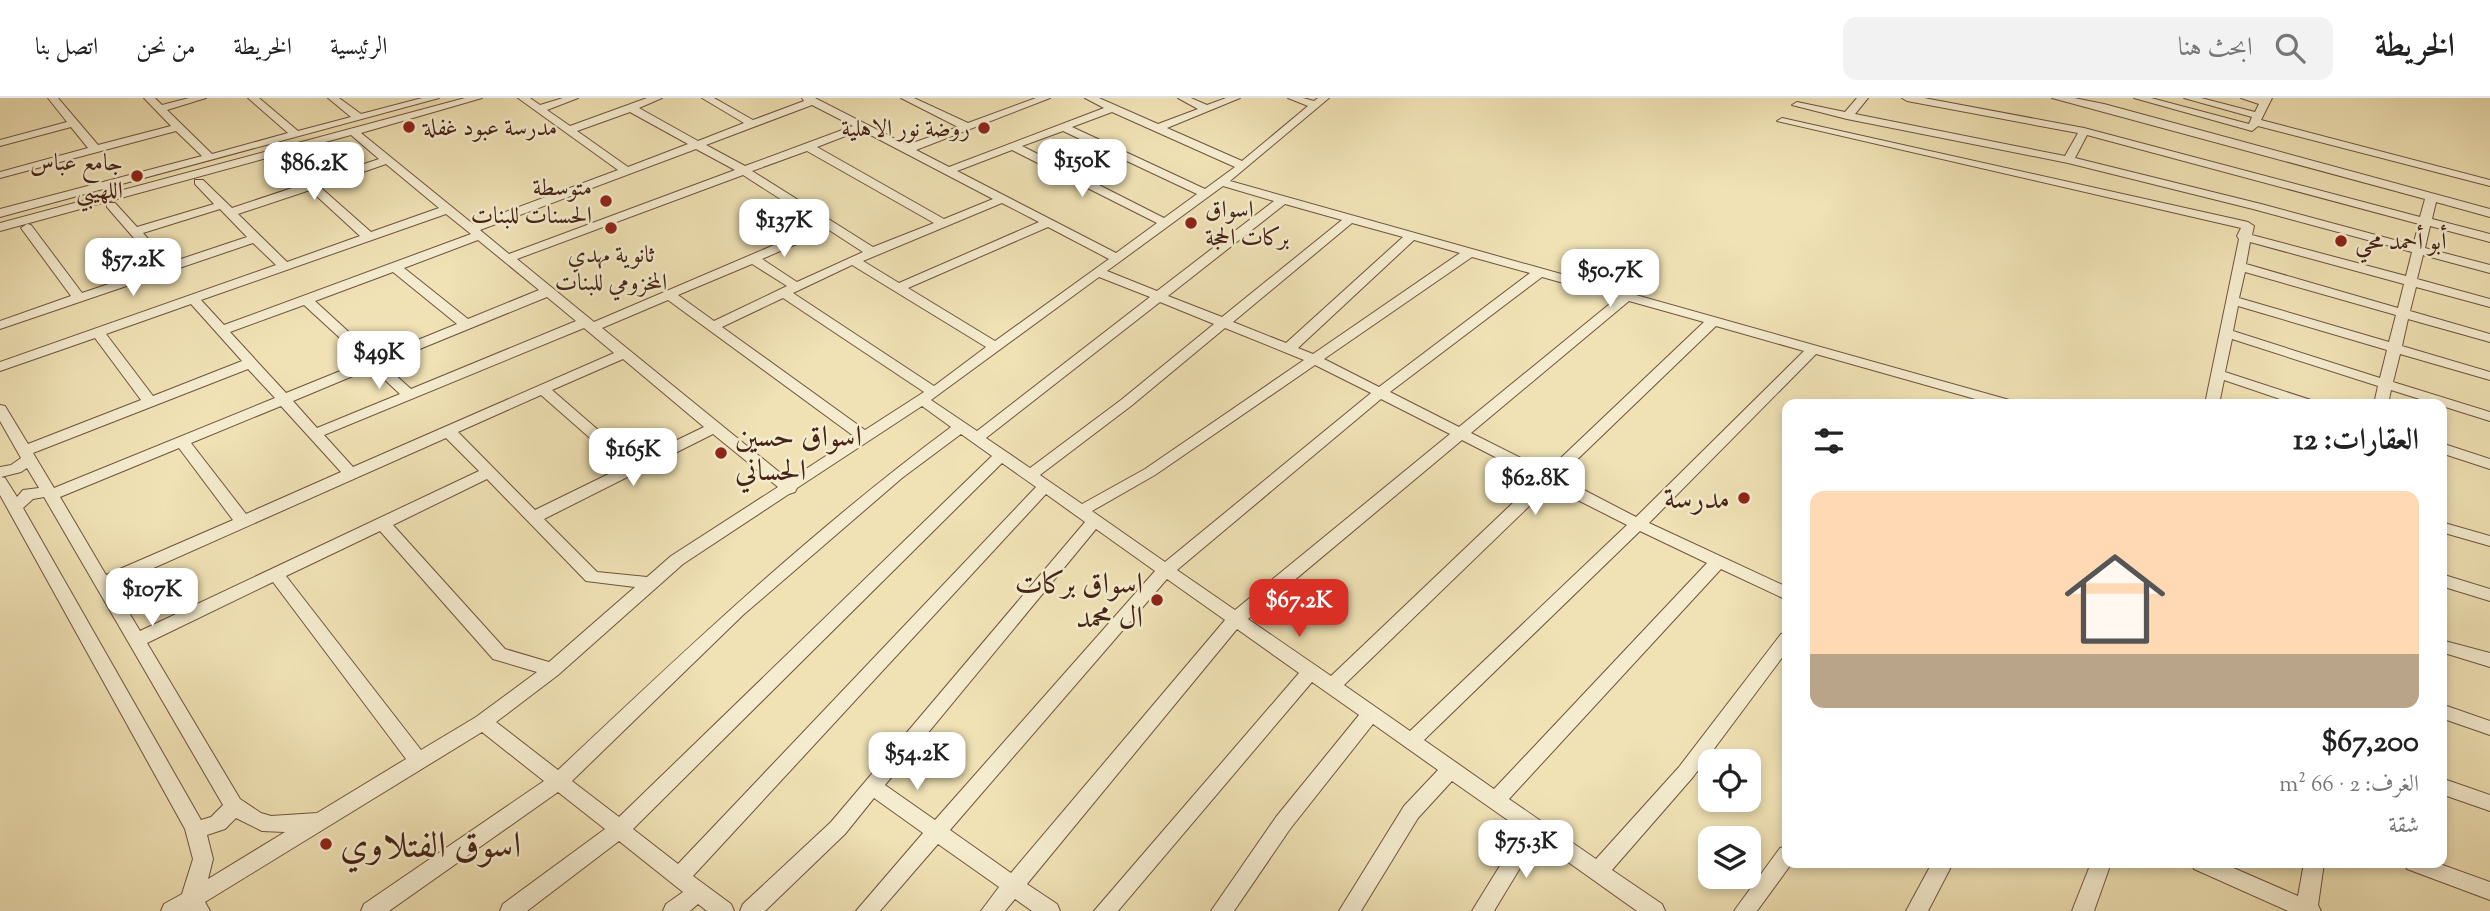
<!DOCTYPE html>
<html lang="ar">
<head>
<meta charset="utf-8">
<style>
  body { margin:0; font-family:"Sorts Mill Goudy",Amiri,serif; background:#f2f2f2; color:#222; direction:rtl; height:100vh; display:flex; flex-direction:column; font-size:26px; white-space:nowrap }
  * { box-sizing:border-box; margin:0 }
  p { font-size:23px; color:#767676 }
  .icon { flex:none; width:38px; height:38px; fill:none; stroke:currentColor; stroke-width:2; stroke-linecap:round; stroke-linejoin:round }
  .map { position:relative; flex:1; overflow:hidden; direction:ltr }
  .sheet { position:absolute; left:1782px; top:301px; width:665px; height:469px; display:flex; flex-direction:column; background:#fff; border-radius:14px; box-shadow:0 4px 10px #0003; direction:rtl }
  .sheet>* { flex:none }
  .fabs { position:absolute; left:1698px; top:651px; display:grid; gap:14px }
  .fabs a { display:grid; place-items:center; width:63px; height:63px; border-radius:14px; background:#fff; box-shadow:0 4px 10px #0003; font-size:35px }
  .price { position:absolute; translate:-50% -60px; padding:0 16px; border-radius:14px; background:#fff; color:#222; font-size:23px; line-height:46px; filter:drop-shadow(0 2px 4px #0008) }
  .price::after { content:''; position:absolute; left:50%; top:42px; width:21px; height:16px; margin-left:-10px; background:inherit; clip-path:polygon(0 0,100% 0,50% 100%) }
  .price.current { background:#d93025; color:#fff }
  ul { padding:0; list-style:none }
  li { display:grid; align-content:center; gap:14px; height:371px; padding:0 28px }
  li span { display:grid; place-items:center; height:217px; border-radius:14px; color:#555 }
  li>.icon { margin-inline-start:auto }
  span .icon { width:126px; height:126px; fill:#fffc; stroke-width:1 }
  li b { font-size:30px }
  h2 { display:flex; justify-content:space-between; align-items:center; height:84px; padding:0 28px; font-size:30px }
  header { display:flex; align-items:center; gap:42px; box-sizing:border-box; height:98px; padding:0 35px; background:#fff; border-bottom:2px solid #e0e0e0 }
  header strong { font-size:33px }
  nav { display:flex; gap:38px; margin-inline-start:auto; font-size:24px }
  .search { width:490px; height:63px; background:#f2f2f2; display:flex; align-items:center; gap:18px; box-sizing:border-box; padding:0 24px; border-radius:14px; color:#767676; font-size:26px }
  .map>svg:first-child { display:block }
</style>
</head>
<body>
<header>
<strong>الخريطة</strong>
<div class="search"><svg class="icon" aria-label="search" viewBox="0 0 24 24"><circle cx="10" cy="10" r="6"/><path d="M15 15l6 6"/></svg>ابحث هنا</div>
<nav><a>الرئيسية</a><a>الخريطة</a><a>من نحن</a><a>اتصل بنا</a></nav>
</header>
<div class="map">
<svg width="2490" height="813" viewBox="0 0 2490 813">
  <rect width="100%" height="100%" fill="#f0e2b5"/>
  <filter id="stains"><feTurbulence type="fractalNoise" baseFrequency=".00286" numOctaves="4"/><feColorMatrix values="0 0 0 0 .2 0 0 0 0 .09 0 0 0 0 .02 0 0 0 .5 -.17"/></filter>
  <radialGradient id="worn" r=".72"><stop offset=".6" stop-color="#630" stop-opacity="0"/><stop offset="1" stop-color="#630" stop-opacity=".3"/></radialGradient>
  <g fill="none" stroke-linecap="round" stroke-linejoin="round">
    <defs>
      <g id="minor">
        <polygon points="48,0 58,0 98,47 171,28 144,0 155,0 162,7 189,0 206,0 167,12 212,56 288,35 248,0 259,0 298,33 351,19 328,0 339,0 361,16 422,0 439,0 0,119 0,111 202,58 176,33 0,80 0,74 88,50 71,29 0,48 0,42 67,24"/>
        <path d="M 465,0 L 482,0 L 361,35 L 473,126 L 618,72 L 518,0 L 530,0 L 540,7 L 563,0 L 578,0 L 547,12 L 570,28 L 647,0 L 662,0 L 639,10 L 698,43 L 744,25 L 702,0 L 714,0 L 753,22 L 804,3 L 802,0 L 815,0 L 907,47 L 958,29 L 901,0 L 914,0 L 968,25 L 1036,0 L 1050,0 L 916,52 L 949,69 L 1104,10 L 1085,0 L 1099,0 L 1158,26 L 1198,11 L 1178,0 L 1191,0 L 1207,7 L 1226,0 L 1240,0 L 1167,30 L 1242,63 L 1308,8 L 1288,0 L 1303,0 L 1314,3 L 1318,0 L 1329,0 L 1230,83 L 2013,303 L 2015,306 L 1993,306 L 1816,256 L 1649,425 L 1787,489 L 1787,502 L 1721,471 L 1509,701 L 1596,761 L 1679,669 L 1781,536 L 1787,534 L 1787,553 L 1693,679 L 1612,772 L 1662,806 L 1665,813 L 1637,813 L 1537,742 L 1494,813 L 1472,813 L 1522,732 L 1452,683 L 1418,720 L 1361,813 L 1339,813 L 1404,708 L 1438,672 L 1373,626 L 1290,731 L 1234,813 L 1211,813 L 1276,719 L 1359,617 L 1312,584 L 1118,813 L 1094,813 L 1299,575 L 1237,531 L 1027,786 L 1057,806 L 1060,813 L 1032,813 L 1015,801 L 1005,813 L 981,813 L 999,789 L 938,746 L 880,813 L 856,813 L 923,735 L 874,700 L 845,736 L 765,813 L 740,813 L 743,806 L 831,724 L 1085,424 L 1046,396 L 693,778 L 731,806 L 734,813 L 707,813 L 698,806 L 690,813 L 663,813 L 666,806 L 683,794 L 619,743 L 527,813 L 500,813 L 503,806 L 605,731 L 558,694 L 389,813 L 361,813 L 364,806 L 544,683 L 482,634 L 205,804 L 210,813 L 161,813 L 164,806 L 182,796 L 193,761 L 185,731 L 0,397 L 0,369 L 11,367 L 21,360 L 0,323 L 0,307 L 5,308 L 28,346 L 141,302 L 95,240 L 0,273 L 0,264 L 276,167 L 253,145 L 0,231 L 0,223 L 71,198 L 21,130 L 27,126 L 31,127 L 82,195 L 159,169 L 107,109 L 107,105 L 115,105 L 137,129 L 214,106 L 195,86 L 195,82 L 203,82 L 232,110 L 379,61 L 351,37 L 0,133 L 0,125 ZM 812,7 L 853,28 L 745,68 L 706,47 ZM 630,14 L 688,46 L 628,69 L 577,33 ZM 1112,14 L 1235,69 L 1205,91 L 1072,29 ZM 861,32 L 993,101 L 944,121 L 817,49 ZM 1063,33 L 1197,96 L 1164,120 L 1022,48 ZM 696,51 L 735,72 L 509,156 L 480,132 ZM 1012,52 L 1157,125 L 1116,155 L 957,73 ZM 807,53 L 934,125 L 873,149 L 752,73 ZM 386,66 L 439,110 L 371,134 L 320,89 ZM 743,77 L 821,127 L 594,224 L 517,161 ZM 1223,88 L 1274,103 L 1157,193 L 1107,173 ZM 310,92 L 360,138 L 287,164 L 238,116 ZM 1002,105 L 1039,124 L 899,185 L 863,163 ZM 1285,106 L 1342,122 L 1222,219 L 1168,198 ZM 220,111 L 247,139 L 169,165 L 143,135 ZM 446,116 L 471,136 L 224,227 L 201,202 ZM 1352,125 L 1403,139 L 1286,245 L 1233,224 ZM 1048,129 L 1109,161 L 995,243 L 908,190 ZM 829,132 L 863,154 L 797,184 L 762,161 ZM 478,142 L 539,192 L 468,221 L 404,170 ZM 1414,142 L 1460,155 L 1313,256 L 1298,250 ZM 1472,159 L 1530,175 L 1379,289 L 1324,261 ZM 752,166 L 787,188 L 714,223 L 678,197 ZM 852,167 L 986,249 L 934,288 L 793,195 ZM 393,174 L 457,226 L 376,259 L 315,203 ZM 1099,179 L 1150,199 L 977,333 L 931,302 ZM 1542,179 L 1617,200 L 1459,329 L 1390,294 ZM 547,199 L 576,223 L 411,291 L 383,266 ZM 783,200 L 924,294 L 865,332 L 722,229 ZM 668,202 L 855,339 L 789,382 L 602,230 ZM 1629,203 L 1704,224 L 1547,373 L 1471,335 ZM 1160,204 L 1214,226 L 1121,302 L 1030,370 L 986,340 ZM 191,206 L 242,263 L 153,298 L 106,236 ZM 304,207 L 365,263 L 286,295 L 230,234 ZM 1716,228 L 1804,253 L 1636,419 L 1559,379 ZM 584,230 L 614,255 L 353,369 L 324,337 ZM 1225,230 L 1304,262 L 1145,371 L 1082,406 L 1040,377 L 1131,308 ZM 623,261 L 704,329 L 634,363 L 552,292 ZM 1315,267 L 1371,295 L 1165,464 L 1092,413 L 1155,377 ZM 372,270 L 400,296 L 317,330 L 293,303 ZM 248,271 L 275,300 L 54,390 L 33,355 ZM 541,297 L 623,369 L 535,412 L 458,334 ZM 1381,301 L 1450,336 L 1235,512 L 1177,472 ZM 281,308 L 341,374 L 246,416 L 191,345 ZM 922,308 L 951,329 C 810,434 685,552 558,672 L 496,624 L 558,577 L 683,466 L 789,396 L 795,394 L 797,390 ZM 713,336 L 778,389 L 671,458 L 647,479 L 597,474 L 544,421 ZM 961,336 L 992,358 L 619,719 L 572,683 L 743,517 L 902,380 ZM 446,340 L 479,373 L 140,533 L 113,488 ZM 1462,342 L 1538,381 L 1331,578 L 1248,521 ZM 179,350 L 233,422 L 106,477 L 60,399 ZM 1002,365 L 1036,389 L 678,766 L 633,731 ZM 27,370 L 39,390 L 23,392 L 17,399 L 5,380 L 1,379 L 21,374 ZM 487,381 L 586,483 L 635,489 L 549,564 L 505,551 L 393,427 ZM 1550,388 L 1627,427 L 1410,633 L 1344,587 ZM 44,399 L 223,707 L 211,719 L 201,722 L 23,410 L 33,401 ZM 1096,431 L 1155,473 L 935,722 L 885,687 ZM 380,433 L 493,561 L 537,574 L 476,619 L 421,652 L 286,478 ZM 1640,433 L 1707,465 L 1494,691 L 1424,642 ZM 1167,481 L 1225,522 L 1011,775 L 950,732 ZM 273,484 L 406,661 L 317,715 L 271,718 L 261,715 L 240,701 L 147,545 ZM 236,720 L 262,733 L 285,734 L 208,781 L 213,761 L 207,737 L 225,731 Z"/>
        <path d="M 1857,0 L 1868,0 L 1855,16 L 2065,58 L 2078,35 L 1907,3 L 1902,0 L 1924,0 L 2084,30 L 2420,119 L 2425,101 L 2052,0 L 2074,0 L 2104,6 L 2490,111 L 2490,119 L 2436,104 L 2432,121 L 2490,136 L 2490,144 L 2430,128 L 2425,150 L 2490,167 L 2490,175 L 2423,157 L 2417,181 L 2490,201 L 2490,209 L 2416,189 L 2410,213 L 2490,236 L 2490,244 L 2408,221 L 2402,248 L 2490,274 L 2490,282 L 2400,256 L 2393,284 L 2490,314 L 2490,323 L 2391,292 L 2388,306 L 2374,306 L 2378,288 L 2232,241 L 2225,274 L 2314,303 L 2316,306 L 2295,306 L 2224,282 L 2219,306 L 2205,306 L 2239,141 L 2237,138 L 2241,130 L 1777,23 L 1782,20 L 2248,124 L 2254,128 L 2252,137 L 2406,178 L 2412,154 L 2253,111 L 2068,65 L 1847,21 L 1792,7 L 1797,4 L 1845,14 ZM 2087,37 L 2419,126 L 2413,147 L 2261,106 L 2075,60 ZM 2250,144 L 2404,186 L 2398,210 L 2246,166 ZM 2245,174 L 2396,217 L 2389,244 L 2239,200 ZM 2238,208 L 2387,252 L 2380,280 L 2233,233 Z"/>
        <polygon points="2134,0 2151,0 2249,26 2252,19 2184,0 2201,0 2255,14 2259,6 2241,0 2272,0 2261,22 2490,82 2490,88 2258,28 2252,33"/>
        <polygon points="2441,345 2490,361 2490,371 2441,355"/>
        <polygon points="2441,424 2490,438 2490,448 2441,434"/>
        <polygon points="2441,476 2490,491 2490,503 2441,488"/>
        <polygon points="2441,542 2490,555 2490,569 2441,554"/>
        <polygon points="2441,606 2490,623 2490,637 2441,620"/>
        <polygon points="2441,680 2490,697 2490,713 2441,696"/>
        <polygon points="1787,748 1787,765 1792,765 1757,813 1734,813 1780,750"/>
        <polygon points="1932,765 1953,765 1928,813 1906,813"/>
        <polygon points="2091,765 2111,765 2094,813 2072,813"/>
        <polygon points="2191,765 2222,765 2298,798 2304,765 2324,765 2318,807 2321,813 2288,813 2194,771"/>
        <polygon points="2404,765 2437,765 2490,784 2490,802 2407,771"/>
      </g>
    </defs>
    <!-- minor casing -->
    <use href="#minor" stroke="#70533e" stroke-width="2"/>
    <!-- minor -->
    <use href="#minor" fill="#f5eccf" fill-rule="evenodd"/>
  </g>
  <!-- markers -->
  <g fill="#8f2418" stroke="#f5eccf" stroke-width="2.5">
    <circle cx="409" cy="29" r="7"/>
    <circle cx="984" cy="30" r="7"/>
    <circle cx="137" cy="78" r="7"/>
    <circle cx="606" cy="103" r="7"/>
    <circle cx="1191" cy="125" r="7"/>
    <circle cx="611" cy="130" r="7"/>
    <circle cx="2341" cy="143" r="7"/>
    <circle cx="721" cy="355" r="7"/>
    <circle cx="1744" cy="400" r="7"/>
    <circle cx="1157" cy="502" r="7"/>
    <circle cx="326" cy="746" r="7"/>
  </g>
  <g text-anchor="middle" stroke-width="5" stroke-linejoin="round" paint-order="stroke">
    <!-- far-poi labels -->
    <g font-size="24" fill="#452316" stroke="#f5eccf" text-anchor="start">
      <text x="423" y="37">مدرسة عبود غفلة</text>
      <text x="970" y="38" text-anchor="end">روضة نور الاهلية</text>
      <text x="123" y="72" text-anchor="end">جامع عباس<tspan x="123" dy="28">اللهيبي</tspan></text>
      <text x="592" y="97" text-anchor="end">متوسطة<tspan x="592" dy="28">الحسنات للبنات</tspan></text>
      <text x="1205" y="119">اسواق<tspan x="1205" dy="28">بركات الحجة</tspan></text>
      <text x="2355" y="151">أبو أحمد محي</text>
      <text x="611" y="164" text-anchor="middle">ثانوية مهدي<tspan x="611" dy="28">المخزومي للبنات</tspan></text>
    </g>
    <!-- poi labels -->
    <g font-size="30" fill="#452316" stroke="#f5eccf" text-anchor="end">
      <text x="735" y="348" text-anchor="start">اسواق حسين<tspan x="735" dy="34">الحساني</tspan></text>
      <text x="1730" y="410">مدرسة</text>
      <text x="1143" y="495">اسواق بركات<tspan x="1143" dy="34">ال محمد</tspan></text>
    </g>
    <!-- near-poi labels -->
    <g font-size="37" fill="#452316" stroke="#f5eccf" text-anchor="start">
      <text x="340" y="759">اسوق الفتلاوي</text>
    </g>
  </g>
  <rect width="100%" height="100%" filter="url(#stains)"/>
  <rect width="100%" height="100%" fill="url(#worn)"/>
</svg>
<div class="fabs">
<a><svg class="icon" aria-label="locate" viewBox="0 0 24 24"><circle cx="12" cy="12" r="6"/><path d="M12 2v4M12 18v4M2 12h4M18 12h4"/></svg></a>
<a><svg class="icon" aria-label="layers" viewBox="0 0 24 24"><path d="M12 4l9 5-9 5-9-5zM3 14l9 5 9-5"/></svg></a>
</div>
<b class="price" style="left:1082px;top:101px">$150K</b>
<b class="price" style="left:314px;top:104px">$86.2K</b>
<b class="price" style="left:784px;top:161px">$137K</b>
<b class="price" style="left:133px;top:200px">$57.2K</b>
<b class="price" style="left:1610px;top:211px">$50.7K</b>
<b class="price" style="left:379px;top:293px">$49K</b>
<b class="price" style="left:633px;top:390px">$165K</b>
<b class="price" style="left:1535px;top:419px">$62.8K</b>
<b class="price" style="left:152px;top:530px">$107K</b>
<b class="price current" style="left:1299px;top:541px">$67.2K</b>
<b class="price" style="left:917px;top:694px">$54.2K</b>
<b class="price" style="left:1526px;top:782px">$75.3K</b>
<section class="sheet">
<h2>العقارات: 12<svg class="icon" aria-label="filters" viewBox="0 0 24 24"><path d="M4 7h16M4 17h16"/><circle cx="9" cy="7" r="2"/><circle cx="15" cy="17" r="2"/></svg></h2>
<ul>
<li><span style="background:linear-gradient(#ffd9b3 75%,#b9a48a 0)"><svg class="icon" aria-label="home" viewBox="0 0 24 24"><path d="M3 11l9-7 9 7M6 9v11h12V9"/></svg></span><div><b>$67,200</b><p>الغرف: 2 · 66 m²</p><p>شقة</p></div></li>
</ul>
</section>
</div>
</body>
</html>
